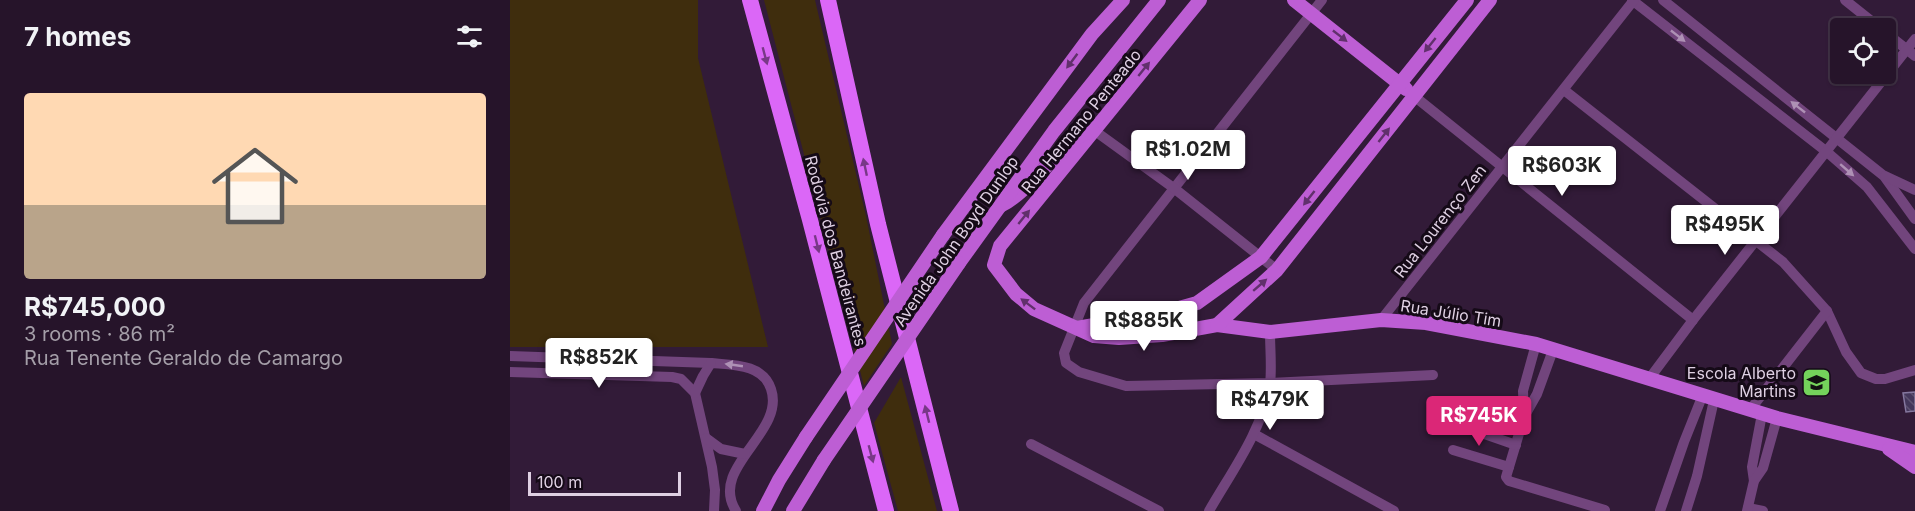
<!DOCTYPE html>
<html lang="en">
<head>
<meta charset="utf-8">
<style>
  body { margin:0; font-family:Inter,sans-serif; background:#2e1d32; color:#f1f3f6; height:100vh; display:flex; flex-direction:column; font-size:22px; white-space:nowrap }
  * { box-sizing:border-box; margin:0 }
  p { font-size:20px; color:#a49ea8 }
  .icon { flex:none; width:33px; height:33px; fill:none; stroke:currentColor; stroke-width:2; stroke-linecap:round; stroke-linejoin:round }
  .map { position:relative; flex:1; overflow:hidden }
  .sheet { display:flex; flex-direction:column; background:#26142a; width:510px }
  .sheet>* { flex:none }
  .buttons { position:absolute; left:1320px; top:18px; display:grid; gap:12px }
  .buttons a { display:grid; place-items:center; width:66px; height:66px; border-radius:6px; background:#26142a; box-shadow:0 2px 4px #0004,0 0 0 2px #423347; font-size:30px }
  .scale { position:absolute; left:18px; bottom:15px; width:153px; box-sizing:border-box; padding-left:6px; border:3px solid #dfd0e3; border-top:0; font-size:16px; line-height:21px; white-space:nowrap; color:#dfd0e3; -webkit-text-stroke:4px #150a17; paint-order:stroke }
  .price { position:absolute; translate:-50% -51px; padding:0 14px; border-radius:6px; background:#fff; color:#222; font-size:20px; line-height:39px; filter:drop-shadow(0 2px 3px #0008) }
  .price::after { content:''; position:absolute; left:50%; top:36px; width:18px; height:14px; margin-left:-9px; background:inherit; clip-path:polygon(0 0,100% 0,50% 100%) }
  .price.selected { background:#db2777; color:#fff }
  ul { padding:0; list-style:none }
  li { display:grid; align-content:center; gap:12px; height:318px; padding:0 24px }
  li+li { border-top:2px solid #423347 }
  li span { display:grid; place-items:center; height:186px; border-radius:6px; color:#555 }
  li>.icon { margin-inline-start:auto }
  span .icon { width:108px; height:108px; fill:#fffc; stroke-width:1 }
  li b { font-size:26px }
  h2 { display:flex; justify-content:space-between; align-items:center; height:72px; padding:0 24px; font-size:26px }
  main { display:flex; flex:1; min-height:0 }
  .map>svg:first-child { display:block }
</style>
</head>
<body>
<main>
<section class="sheet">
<h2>7 homes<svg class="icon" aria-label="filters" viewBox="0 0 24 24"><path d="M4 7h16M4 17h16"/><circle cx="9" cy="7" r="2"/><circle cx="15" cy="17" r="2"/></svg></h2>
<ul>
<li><span style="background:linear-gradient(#ffd9b3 60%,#b9a48a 0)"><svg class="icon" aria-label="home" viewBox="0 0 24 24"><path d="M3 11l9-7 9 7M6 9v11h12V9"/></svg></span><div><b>R$745,000</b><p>3 rooms · 86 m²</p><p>Rua Tenente Geraldo de Camargo</p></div></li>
</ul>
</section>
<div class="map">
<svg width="1405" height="511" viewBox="0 0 1405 511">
  <defs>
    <pattern id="building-back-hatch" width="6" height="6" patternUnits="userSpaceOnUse" patternTransform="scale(1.5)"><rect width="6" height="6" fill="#44375b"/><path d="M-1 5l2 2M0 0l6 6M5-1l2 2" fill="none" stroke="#5f5372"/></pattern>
  </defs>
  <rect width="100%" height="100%" fill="#321b38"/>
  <!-- grass -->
  <g fill="#3f2d0d">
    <polygon points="0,0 188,0 188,58 258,347 0,347"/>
    <polygon points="254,0 305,0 356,216 382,344 354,386"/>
    <polygon points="391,377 427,511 388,511 364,423"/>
  </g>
  <!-- building -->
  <polygon fill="url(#building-back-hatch)" stroke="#85789f" stroke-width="1.5" points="1405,392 1405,411 1396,412 1393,393"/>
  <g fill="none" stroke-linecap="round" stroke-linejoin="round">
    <!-- minor -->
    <g stroke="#72457d" stroke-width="10">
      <polyline points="812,0 574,303 554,353 556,363 569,372 616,386 760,383 923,375"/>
      <polyline points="1122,0 1317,152 1357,187 1405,249"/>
      <polyline points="1153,0 1374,176 1405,219"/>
      <polyline points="1335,0 1370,28"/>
      <polyline points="1376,33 1405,56"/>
      <polyline points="1054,90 1273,262 1317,311 1336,352 1351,373 1366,379 1375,379 1405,370"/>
      <polyline points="904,96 1183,320"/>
      <polyline points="585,131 665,189 767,270"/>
      <polyline points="1375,176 1405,190"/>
      <polyline points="871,320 1124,0"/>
      <polyline points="1043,350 1027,394 1014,417 996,477 999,481 1095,510"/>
      <path d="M 0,356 L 201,363 C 223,365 253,364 261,389 C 276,433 198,467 226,511"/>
      <polyline points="0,372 162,377 171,379 185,393 202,467 205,490 204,511"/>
      <polyline points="1139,379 1183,320 1405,39"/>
      <polyline points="185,393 193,376 201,363"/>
      <polyline points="1240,410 1317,311"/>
      <polyline points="1014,415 1013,391 1026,344"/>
      <polyline points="940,422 1006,445"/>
      <polyline points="744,434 884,511"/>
      <polyline points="196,438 211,449 235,454"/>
      <polyline points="521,444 649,511"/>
      <polyline points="943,450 999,467"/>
      <polyline points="1244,481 1242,467 1252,414"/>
      <polyline points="1238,508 1253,511"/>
      <path d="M 699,511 C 722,471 752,431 760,384 C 762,368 760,349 760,332"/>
      <polyline points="1150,511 1174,442 1192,397"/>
      <polyline points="1176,511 1187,476 1204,400"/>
      <polyline points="1237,511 1244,481 1253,468 1267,418"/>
    </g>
    <!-- major -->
    <g stroke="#bd5ed4" stroke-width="14">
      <polyline points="690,0 490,246 484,265 506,294 524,309 584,336 609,338 652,335 707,325 760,332 871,320 916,323 1026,344 1267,418 1405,452"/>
      <polyline points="784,0 896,89"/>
      <path d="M 492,205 C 521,191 558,133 583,131"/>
      <polyline points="433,235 582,34 613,0"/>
      <polyline points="449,263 544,131 649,0"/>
      <polyline points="707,325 767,270 980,0"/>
      <polyline points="567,328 584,325 615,323 687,303 751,257 957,0"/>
      <polyline points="1379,449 1405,467"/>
      <polyline points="253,511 269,480 296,437"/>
      <polyline points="283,511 314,460"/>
    </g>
    <!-- highway -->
    <g stroke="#db67f7" stroke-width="16">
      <polyline points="240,0 300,220 376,511"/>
      <polyline points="318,0 368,224 441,511"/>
    </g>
    <!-- major-bridge -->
    <g stroke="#bd5ed4" stroke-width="14">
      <polyline points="296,437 433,235"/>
      <polyline points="314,460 449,263"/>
    </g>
  </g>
  <!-- one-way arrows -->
  <defs><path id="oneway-solid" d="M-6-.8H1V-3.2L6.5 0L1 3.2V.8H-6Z" transform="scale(1.5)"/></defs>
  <g fill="#61306c">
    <use href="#oneway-solid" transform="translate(830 36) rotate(38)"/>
    <use href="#oneway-solid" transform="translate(920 45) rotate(129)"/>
    <use href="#oneway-solid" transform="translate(562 61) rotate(127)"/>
    <use href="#oneway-solid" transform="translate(634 69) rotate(-51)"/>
    <use href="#oneway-solid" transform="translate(874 135) rotate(-52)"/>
    <use href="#oneway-solid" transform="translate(799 198) rotate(128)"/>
    <use href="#oneway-solid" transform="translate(514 217) rotate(-51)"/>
    <use href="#oneway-solid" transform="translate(750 285) rotate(-41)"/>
    <use href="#oneway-solid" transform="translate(518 304) rotate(-143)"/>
  </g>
  <g fill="#ae91b5">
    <use href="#oneway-solid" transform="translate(1168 36) rotate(38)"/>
    <use href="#oneway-solid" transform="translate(1288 107) rotate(-142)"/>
    <use href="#oneway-solid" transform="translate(1337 170) rotate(41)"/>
    <use href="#oneway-solid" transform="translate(224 365) rotate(-172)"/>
  </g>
  <g fill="#783887">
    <use href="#oneway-solid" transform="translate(255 56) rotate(75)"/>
    <use href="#oneway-solid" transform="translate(355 167) rotate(-102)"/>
    <use href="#oneway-solid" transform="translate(307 244) rotate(76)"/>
    <use href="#oneway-solid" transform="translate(417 414) rotate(-104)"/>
    <use href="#oneway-solid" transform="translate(361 454) rotate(75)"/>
  </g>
  <!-- icons -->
  <defs>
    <symbol id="school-square" viewBox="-11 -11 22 22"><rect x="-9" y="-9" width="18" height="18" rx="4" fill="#74d25b" stroke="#150a17"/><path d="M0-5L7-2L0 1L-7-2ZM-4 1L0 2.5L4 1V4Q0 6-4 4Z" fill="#111"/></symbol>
  </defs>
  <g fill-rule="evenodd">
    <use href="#school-square" x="1290" y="366" width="33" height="33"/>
  </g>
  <g text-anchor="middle" stroke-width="6" stroke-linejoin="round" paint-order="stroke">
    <!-- street labels -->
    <g font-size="16" fill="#dfd0e3" stroke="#150a17">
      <text transform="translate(571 121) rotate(-51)" y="6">Rua Hermano Penteado</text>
      <text transform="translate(930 221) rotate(-52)" y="6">Rua Lourenço Zen</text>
      <text transform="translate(446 241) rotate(-55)" y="6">Avenida John Boyd Dunlop</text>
      <text transform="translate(326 251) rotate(75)" y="6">Rodovia dos Bandeirantes</text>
      <text transform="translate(941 313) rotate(9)" y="6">Rua Júlio Tim</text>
    </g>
    <!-- poi labels -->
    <g font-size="16" fill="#dfd0e3" stroke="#150a17" text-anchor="end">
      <text x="1286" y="379">Escola Alberto<tspan x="1286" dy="18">Martins</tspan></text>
    </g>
  </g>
</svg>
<div class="buttons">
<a><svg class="icon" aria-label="locate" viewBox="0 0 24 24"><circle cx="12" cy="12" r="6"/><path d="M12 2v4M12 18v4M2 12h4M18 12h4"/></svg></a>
</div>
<div class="scale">100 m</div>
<b class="price" style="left:678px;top:181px">R$1.02M</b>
<b class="price" style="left:1052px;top:197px">R$603K</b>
<b class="price" style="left:1215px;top:256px">R$495K</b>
<b class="price" style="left:634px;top:352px">R$885K</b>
<b class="price" style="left:89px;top:389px">R$852K</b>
<b class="price" style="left:760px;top:431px">R$479K</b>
<b class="price selected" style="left:969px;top:447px">R$745K</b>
</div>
</main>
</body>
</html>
